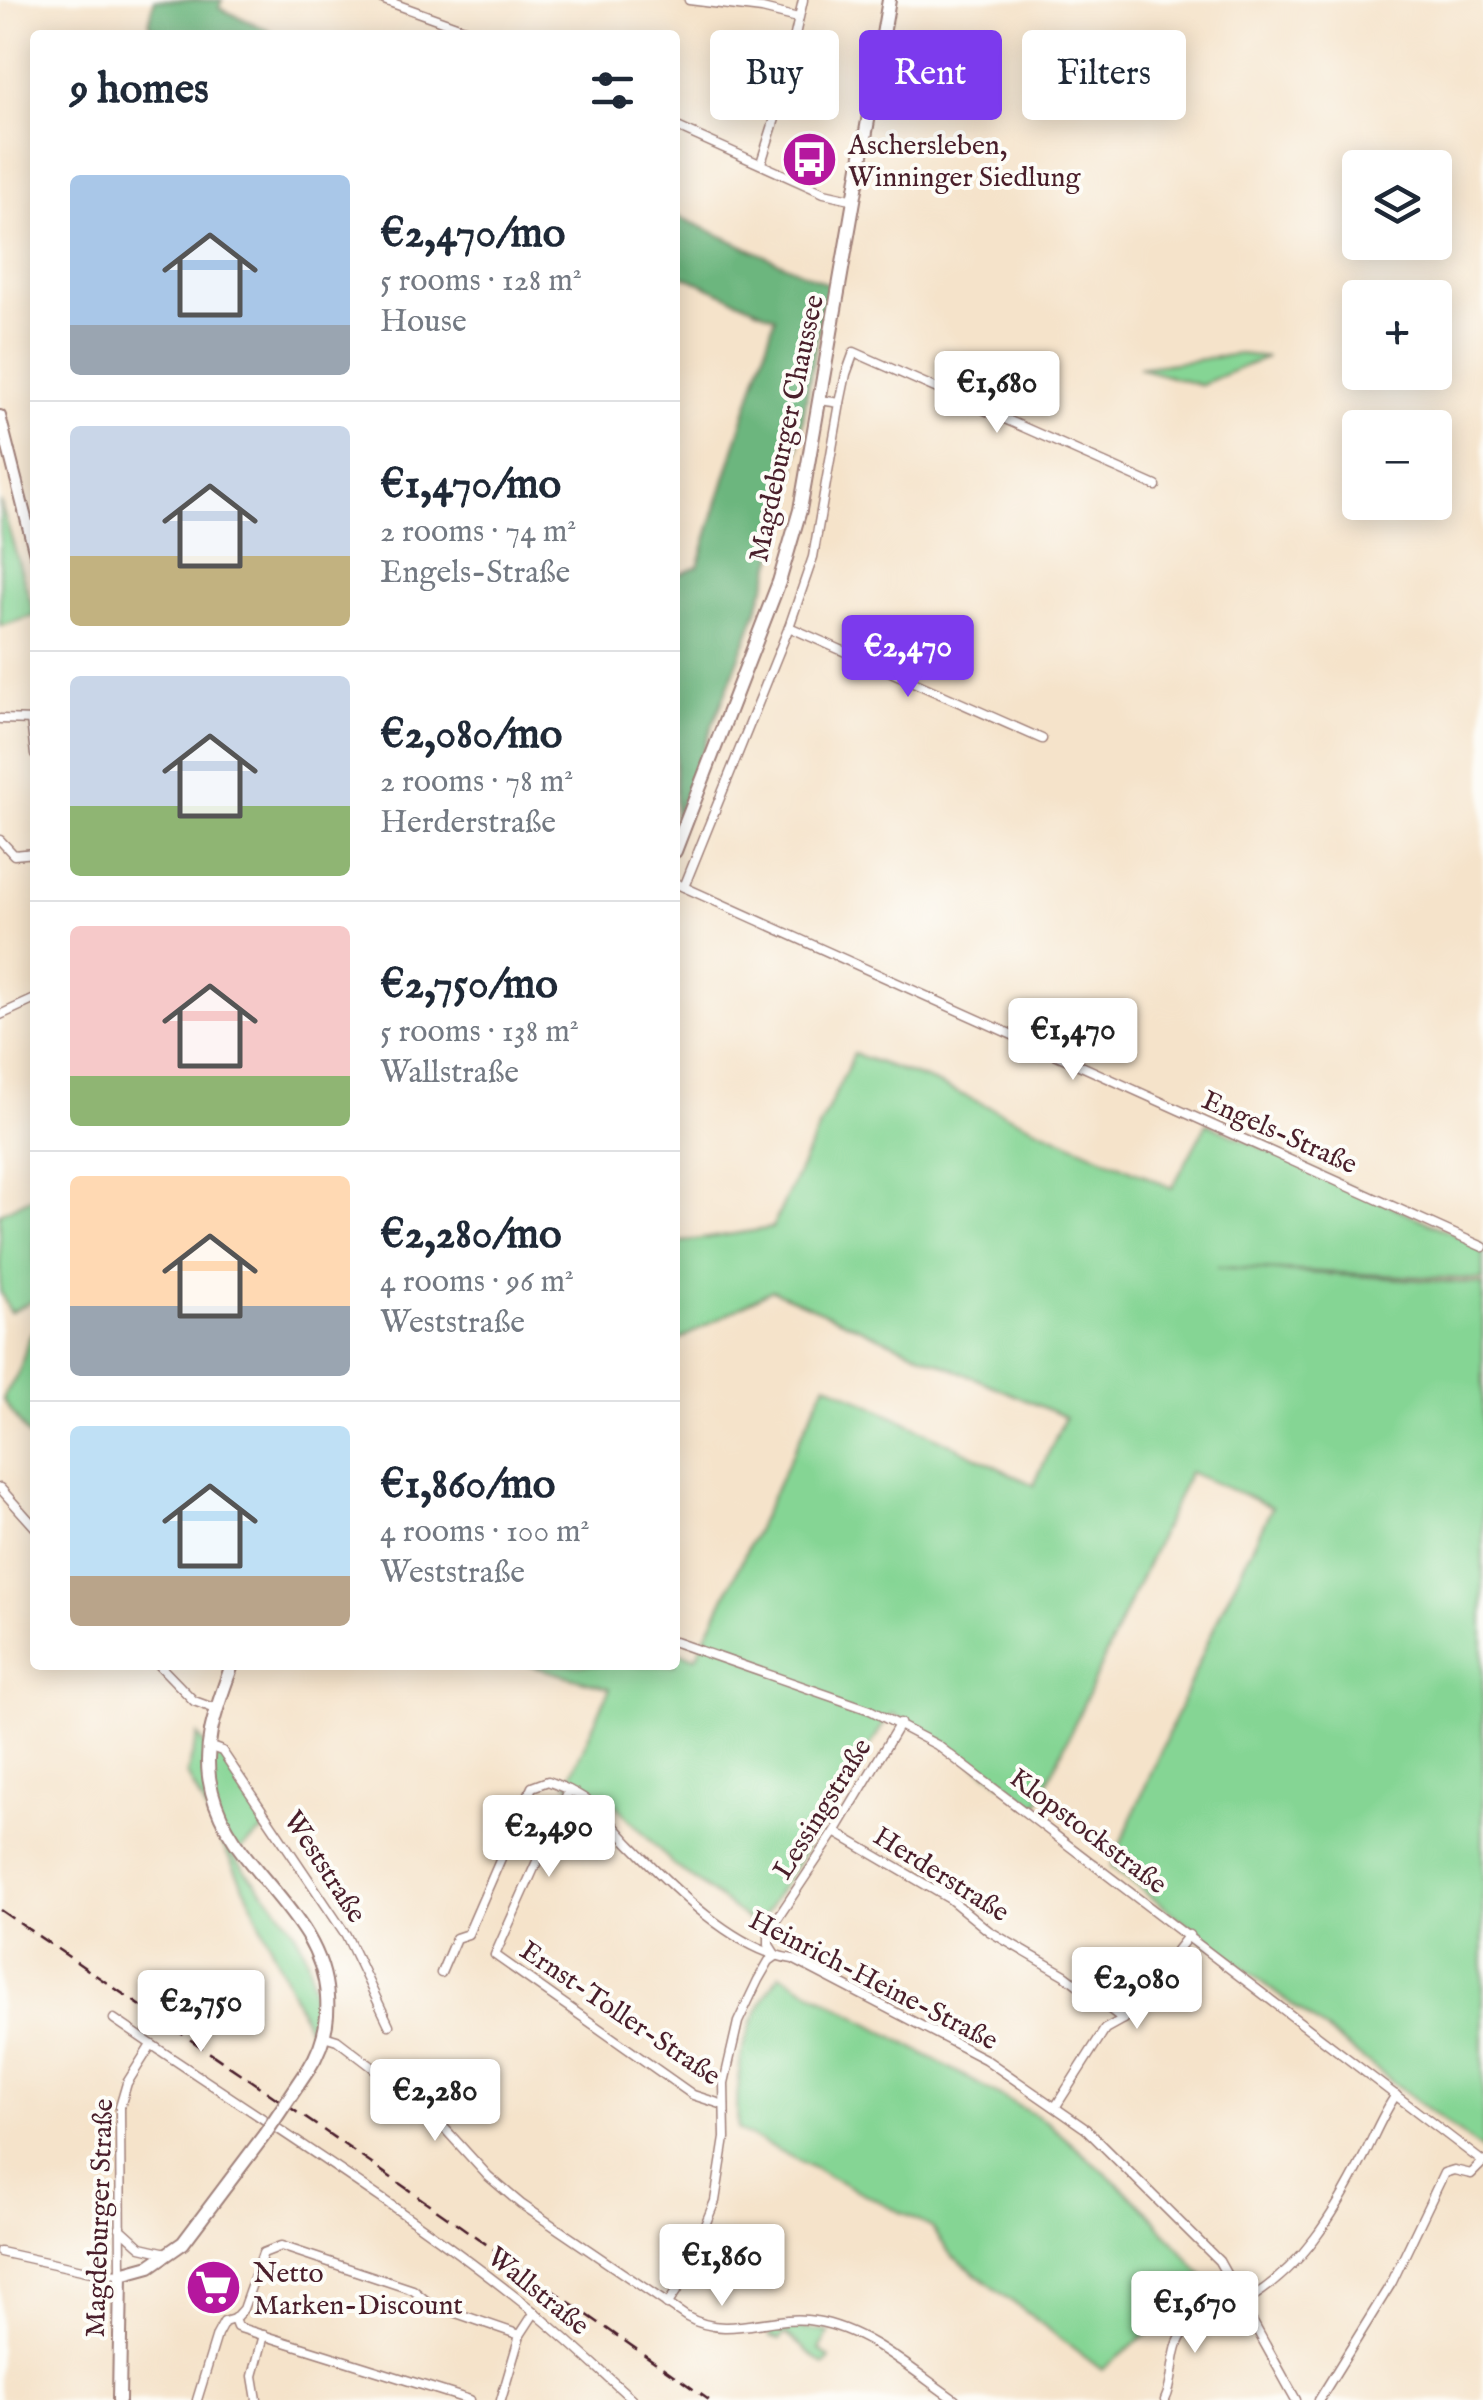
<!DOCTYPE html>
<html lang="en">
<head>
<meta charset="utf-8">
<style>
  body { margin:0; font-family:"IM FELL English",serif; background:#f6f6f7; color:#1f2937; height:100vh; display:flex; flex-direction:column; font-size:38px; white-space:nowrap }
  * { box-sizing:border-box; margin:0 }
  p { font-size:32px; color:#747a83 }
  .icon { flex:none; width:55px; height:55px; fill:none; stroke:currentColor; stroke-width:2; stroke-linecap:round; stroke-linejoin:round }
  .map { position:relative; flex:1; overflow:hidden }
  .sheet { position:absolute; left:30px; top:30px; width:650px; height:1640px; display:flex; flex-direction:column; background:#fff; border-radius:10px; box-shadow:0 5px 25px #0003 }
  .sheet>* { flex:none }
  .banner { position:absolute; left:710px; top:30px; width:622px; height:90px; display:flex; gap:20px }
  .buttons { position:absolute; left:1342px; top:150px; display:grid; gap:20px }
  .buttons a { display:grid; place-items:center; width:110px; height:110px; border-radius:10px; background:#fff; box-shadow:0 5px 25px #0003; font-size:50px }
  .price { position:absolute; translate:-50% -85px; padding:0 22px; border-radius:10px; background:#fff; color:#222; font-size:32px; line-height:65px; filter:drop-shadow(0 2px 5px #0008) }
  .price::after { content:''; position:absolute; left:50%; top:60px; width:30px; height:22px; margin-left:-15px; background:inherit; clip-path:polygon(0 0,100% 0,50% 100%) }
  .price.current { background:#7c3aed; color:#fff }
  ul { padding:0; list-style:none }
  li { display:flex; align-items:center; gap:30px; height:250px; padding:0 40px }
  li+li { border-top:2px solid #e0e1e3 }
  li span { display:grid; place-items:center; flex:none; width:280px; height:200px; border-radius:10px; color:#555 }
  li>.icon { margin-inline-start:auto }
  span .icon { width:120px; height:120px; fill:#fffc; stroke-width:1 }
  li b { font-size:42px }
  h2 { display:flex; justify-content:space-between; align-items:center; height:120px; padding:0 40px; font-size:42px }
  .chip { padding:0 35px; border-radius:10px; background:#fff; box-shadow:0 5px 25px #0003; font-size:35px; line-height:90px }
  .chip.current { background:#7c3aed; color:#fff }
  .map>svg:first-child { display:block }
</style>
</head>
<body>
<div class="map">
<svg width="1483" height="2400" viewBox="0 0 1483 2400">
  <rect width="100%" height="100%" fill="#fdfcf7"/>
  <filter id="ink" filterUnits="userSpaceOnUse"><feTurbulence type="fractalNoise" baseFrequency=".01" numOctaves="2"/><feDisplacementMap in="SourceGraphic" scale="20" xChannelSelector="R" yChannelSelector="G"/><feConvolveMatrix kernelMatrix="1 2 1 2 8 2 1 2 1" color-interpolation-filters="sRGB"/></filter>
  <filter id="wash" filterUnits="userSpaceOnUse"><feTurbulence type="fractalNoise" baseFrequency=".0048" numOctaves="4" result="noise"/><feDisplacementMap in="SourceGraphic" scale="40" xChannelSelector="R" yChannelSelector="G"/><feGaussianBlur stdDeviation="2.25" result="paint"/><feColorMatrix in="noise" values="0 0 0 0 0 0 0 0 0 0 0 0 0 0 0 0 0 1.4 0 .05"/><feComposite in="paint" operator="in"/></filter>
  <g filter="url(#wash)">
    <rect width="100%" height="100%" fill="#f5e3ca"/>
    <!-- green -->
    <g fill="#85d594" stroke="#687a60" stroke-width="2.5">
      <polygon points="1239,354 1267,357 1200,385 1138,368"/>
      <polygon points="0,501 35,616 0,626"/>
      <polygon points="854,1054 931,1081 1172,1188 1207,1123 1483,1247 1483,1280 1217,1267 1483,1284 1483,2151 1111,1866 1222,1609 1272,1507 1189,1472 1036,1808 942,1740 893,1714 885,1722 757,1927 673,1864 617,1806 567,1784 610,1688 528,1665 675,1665 675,1651 696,1657 826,1383 1034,1485 1065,1417 772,1290 675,1342 675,1243 772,1228"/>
      <polygon points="35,1196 35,1300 10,1312 0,1291 0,1213"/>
      <path d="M 35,1328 L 35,1445 L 3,1400 C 7,1387 16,1381 20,1369 C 25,1354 25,1341 35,1328 Z"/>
      <path d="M 198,1735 L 211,1755 L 221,1755 L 267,1828 L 233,1856 C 285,1917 325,1946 310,2033 L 249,1897 L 187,1774 Z"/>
      <path d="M 780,1974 L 1047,2122 L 1142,2205 L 1210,2284 L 1102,2370 L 951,2255 L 932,2228 L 738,2130 C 734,2067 743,2026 780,1974 Z"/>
      <polygon points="787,2327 830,2332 819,2349 830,2358 824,2365 785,2333 780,2339 770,2336 769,2329"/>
    </g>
    <!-- forest -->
    <g fill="#6cb67e" stroke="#5b6a54" stroke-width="2.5">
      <polygon points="154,0 222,0 219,8 279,35 165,35 149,25"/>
      <path d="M 675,215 L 830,285 C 807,366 802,451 781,533 C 755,631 711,725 675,820 L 675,575 L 698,566 L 775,317 L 675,272 Z"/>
    </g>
  </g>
  <g filter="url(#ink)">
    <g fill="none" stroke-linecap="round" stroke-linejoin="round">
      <defs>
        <g id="minor">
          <polyline points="384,0 481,35"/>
          <polyline points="689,0 762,9 798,18"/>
          <polyline points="675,126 824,193 855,200"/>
          <polyline points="761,163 778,109 803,0"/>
          <polyline points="840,403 846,374 854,352 1156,486"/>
          <polyline points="789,627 1042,739"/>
          <polyline points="0,719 35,720"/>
          <polyline points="31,720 35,755"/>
          <polyline points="0,840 14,855 35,853"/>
          <polyline points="675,883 1483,1247"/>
          <polyline points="684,887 789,627 813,557 840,403 820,400"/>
          <polyline points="0,1015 35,999"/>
          <polyline points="0,1488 35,1527"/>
          <polyline points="675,1642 870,1710 937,1745 1483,2162"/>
          <polyline points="159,1665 194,1701 216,1709"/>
          <polyline points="208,1746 222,1751 346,1935 389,2025"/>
          <polyline points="569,1790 495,1955 693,2095 724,2105"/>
          <polyline points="835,1832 950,1899 989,1931 1065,1975 1123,2019"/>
          <path d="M 441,1973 L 456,1938 L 468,1934 L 532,1787 L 548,1781 C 562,1787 577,1792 589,1802 C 605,1813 618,1832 632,1846 C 672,1887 735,1951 793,1959 L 985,2059 L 1086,2129 L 1219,2261 L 1296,2400"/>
          <path d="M 114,2019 C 249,2112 389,2197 518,2299 C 558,2330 595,2366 633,2400"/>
          <path d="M 324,2036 L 337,2040 L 426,2108 L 488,2176 L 521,2204 L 687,2317 C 729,2341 771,2313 815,2321 C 867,2329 913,2371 955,2400"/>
          <polyline points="1056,2106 1105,2029 1123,2019 1189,1935"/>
          <polyline points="120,2228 141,2247 167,2253"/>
          <polyline points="0,2252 91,2272 121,2274 120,2107 127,2083 151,2045"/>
          <path d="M 1244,2302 C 1302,2269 1334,2215 1364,2156 C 1374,2136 1383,2113 1396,2095"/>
          <polyline points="667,2305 679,2287 715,2201 725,2138 724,2083 738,2022 758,1980 769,1961 776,1956 769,1945 769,1931 835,1832 900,1723"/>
          <polyline points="234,2319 243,2309 263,2253 281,2246 413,2290 430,2304 520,2335"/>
          <polyline points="197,2400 217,2335 224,2322 234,2319 237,2327 470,2400"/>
          <polyline points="257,2400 253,2376 264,2335"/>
          <polyline points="501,2400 520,2335 535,2312"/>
          <path d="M 1165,2400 C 1174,2382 1171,2362 1178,2343 C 1185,2325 1204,2314 1219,2302"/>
          <polyline points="1319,2400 1392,2282 1444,2173 1454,2170 1471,2174 1483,2162"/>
        </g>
        <polyline id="tertiary" points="0,416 35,554"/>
        <g id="primary">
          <polyline points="675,851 779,582 800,510 889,0"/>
          <path d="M 232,1665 C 217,1707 200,1747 212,1792 C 232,1872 322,1911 327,1997 C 329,2024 323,2047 308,2070"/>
          <polyline points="119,2400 121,2274 150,2266 183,2243 265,2134"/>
        </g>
      </defs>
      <!-- minor casing -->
      <use href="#minor" stroke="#a0817a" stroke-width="11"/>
      <!-- tertiary casing -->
      <use href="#tertiary" stroke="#a0817a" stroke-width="14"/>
      <!-- primary casing -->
      <use href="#primary" stroke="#a0817a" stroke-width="16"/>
      <!-- minor -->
      <use href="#minor" stroke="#fff" stroke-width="8"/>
      <!-- tertiary -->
      <use href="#tertiary" stroke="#fff" stroke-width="10"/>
      <!-- primary -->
      <use href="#primary" stroke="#fff" stroke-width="12"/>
      <!-- rail -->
      <polyline stroke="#4a1f2b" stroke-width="2.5" stroke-dasharray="15 8" stroke-linecap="butt" points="0,1910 326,2132 709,2400"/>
      <defs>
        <polyline id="primary-bridge" points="265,2134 308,2070"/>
      </defs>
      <!-- primary-bridge casing -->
      <use href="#primary-bridge" stroke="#a0817a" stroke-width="16" stroke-linecap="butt"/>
      <!-- primary-bridge -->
      <use href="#primary-bridge" stroke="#fff" stroke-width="12"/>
    </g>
  </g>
  <!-- icons -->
  <defs>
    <symbol id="bus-disc" viewBox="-11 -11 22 22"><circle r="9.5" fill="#b5179e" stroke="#fdfcf7"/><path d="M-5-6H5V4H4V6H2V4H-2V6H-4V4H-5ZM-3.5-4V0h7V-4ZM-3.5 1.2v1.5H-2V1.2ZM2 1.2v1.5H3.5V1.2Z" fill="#fff"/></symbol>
    <symbol id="supermarket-disc" viewBox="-11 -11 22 22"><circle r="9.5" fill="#b5179e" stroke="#fdfcf7"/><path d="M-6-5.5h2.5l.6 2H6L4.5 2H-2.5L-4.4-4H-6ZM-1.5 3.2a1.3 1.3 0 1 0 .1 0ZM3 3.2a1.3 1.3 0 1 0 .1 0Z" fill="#fff"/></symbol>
  </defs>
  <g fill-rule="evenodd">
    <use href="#bus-disc" x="778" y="128" width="63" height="63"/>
    <use href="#supermarket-disc" x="182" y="2256" width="63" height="63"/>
  </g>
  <g text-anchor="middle" stroke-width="8" stroke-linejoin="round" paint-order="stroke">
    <!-- poi labels -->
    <g font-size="28" fill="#4a1f2b" stroke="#fdfcf7" text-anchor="start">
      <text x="848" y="154">Aschersleben,<tspan x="848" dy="32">Winninger Siedlung</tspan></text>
      <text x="253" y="2282">Netto<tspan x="253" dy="32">Marken-Discount</tspan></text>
    </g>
    <!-- street labels -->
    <g font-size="28" fill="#4a1f2b" stroke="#fdfcf7">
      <text transform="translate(785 428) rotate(-78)" y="10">Magdeburger Chaussee</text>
      <text transform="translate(1280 1131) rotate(24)" y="10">Engels-Straße</text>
      <text transform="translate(821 1808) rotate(-58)" y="10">Lessingstraße</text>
      <text transform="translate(1089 1830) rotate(37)" y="10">Klopstockstraße</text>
      <text transform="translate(326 1866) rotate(57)" y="10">Weststraße</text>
      <text transform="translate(942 1873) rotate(32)" y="10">Herderstraße</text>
      <text transform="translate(874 1979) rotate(27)" y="10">Heinrich-Heine-Straße</text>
      <text transform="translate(621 2012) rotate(34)" y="10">Ernst-Toller-Straße</text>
      <text transform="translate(98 2218) rotate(-88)" y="10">Magdeburger Straße</text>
      <text transform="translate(539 2290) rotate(39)" y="10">Wallstraße</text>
    </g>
  </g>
</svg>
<div class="buttons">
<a><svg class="icon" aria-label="layers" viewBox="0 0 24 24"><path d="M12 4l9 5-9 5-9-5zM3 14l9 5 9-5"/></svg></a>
<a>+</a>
<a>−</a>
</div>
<b class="price" style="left:997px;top:436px">€1,680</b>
<b class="price current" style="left:908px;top:700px">€2,470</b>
<b class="price" style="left:1073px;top:1083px">€1,470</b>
<b class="price" style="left:549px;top:1880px">€2,490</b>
<b class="price" style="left:1137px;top:2032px">€2,080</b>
<b class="price" style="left:201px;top:2055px">€2,750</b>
<b class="price" style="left:435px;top:2144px">€2,280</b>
<b class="price" style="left:722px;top:2309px">€1,860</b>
<b class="price" style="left:1195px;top:2356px">€1,670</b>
<div class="banner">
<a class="chip">Buy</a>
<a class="chip current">Rent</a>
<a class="chip">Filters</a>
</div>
<section class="sheet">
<h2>9 homes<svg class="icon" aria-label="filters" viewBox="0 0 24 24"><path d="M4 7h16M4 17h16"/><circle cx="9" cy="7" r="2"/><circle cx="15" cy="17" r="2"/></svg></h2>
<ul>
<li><span style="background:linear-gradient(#a9c7e8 75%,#9aa5b1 0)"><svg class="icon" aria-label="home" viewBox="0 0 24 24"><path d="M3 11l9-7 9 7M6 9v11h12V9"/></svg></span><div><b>€2,470/mo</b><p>5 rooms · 128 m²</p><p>House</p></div></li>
<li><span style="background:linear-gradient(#c9d6e8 65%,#c2b280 0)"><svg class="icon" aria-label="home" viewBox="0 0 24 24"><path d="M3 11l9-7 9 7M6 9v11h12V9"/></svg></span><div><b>€1,470/mo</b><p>2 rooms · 74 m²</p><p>Engels-Straße</p></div></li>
<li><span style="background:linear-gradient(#c9d6e8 65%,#8fb573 0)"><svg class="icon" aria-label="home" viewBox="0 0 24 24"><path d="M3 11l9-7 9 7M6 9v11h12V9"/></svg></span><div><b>€2,080/mo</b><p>2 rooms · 78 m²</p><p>Herderstraße</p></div></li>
<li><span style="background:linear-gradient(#f6c9c9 75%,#8fb573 0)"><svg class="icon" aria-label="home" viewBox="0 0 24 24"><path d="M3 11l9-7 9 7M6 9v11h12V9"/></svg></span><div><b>€2,750/mo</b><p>5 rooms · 138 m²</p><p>Wallstraße</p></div></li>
<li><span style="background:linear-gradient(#ffd9b3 65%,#9aa5b1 0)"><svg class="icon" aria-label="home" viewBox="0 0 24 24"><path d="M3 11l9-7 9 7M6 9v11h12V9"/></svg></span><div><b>€2,280/mo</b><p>4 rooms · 96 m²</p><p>Weststraße</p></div></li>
<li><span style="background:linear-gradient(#bfe0f5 75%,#b9a48a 0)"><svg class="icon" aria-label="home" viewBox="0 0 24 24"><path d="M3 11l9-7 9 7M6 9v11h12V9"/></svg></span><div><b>€1,860/mo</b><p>4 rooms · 100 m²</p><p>Weststraße</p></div></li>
</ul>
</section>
</div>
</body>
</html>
